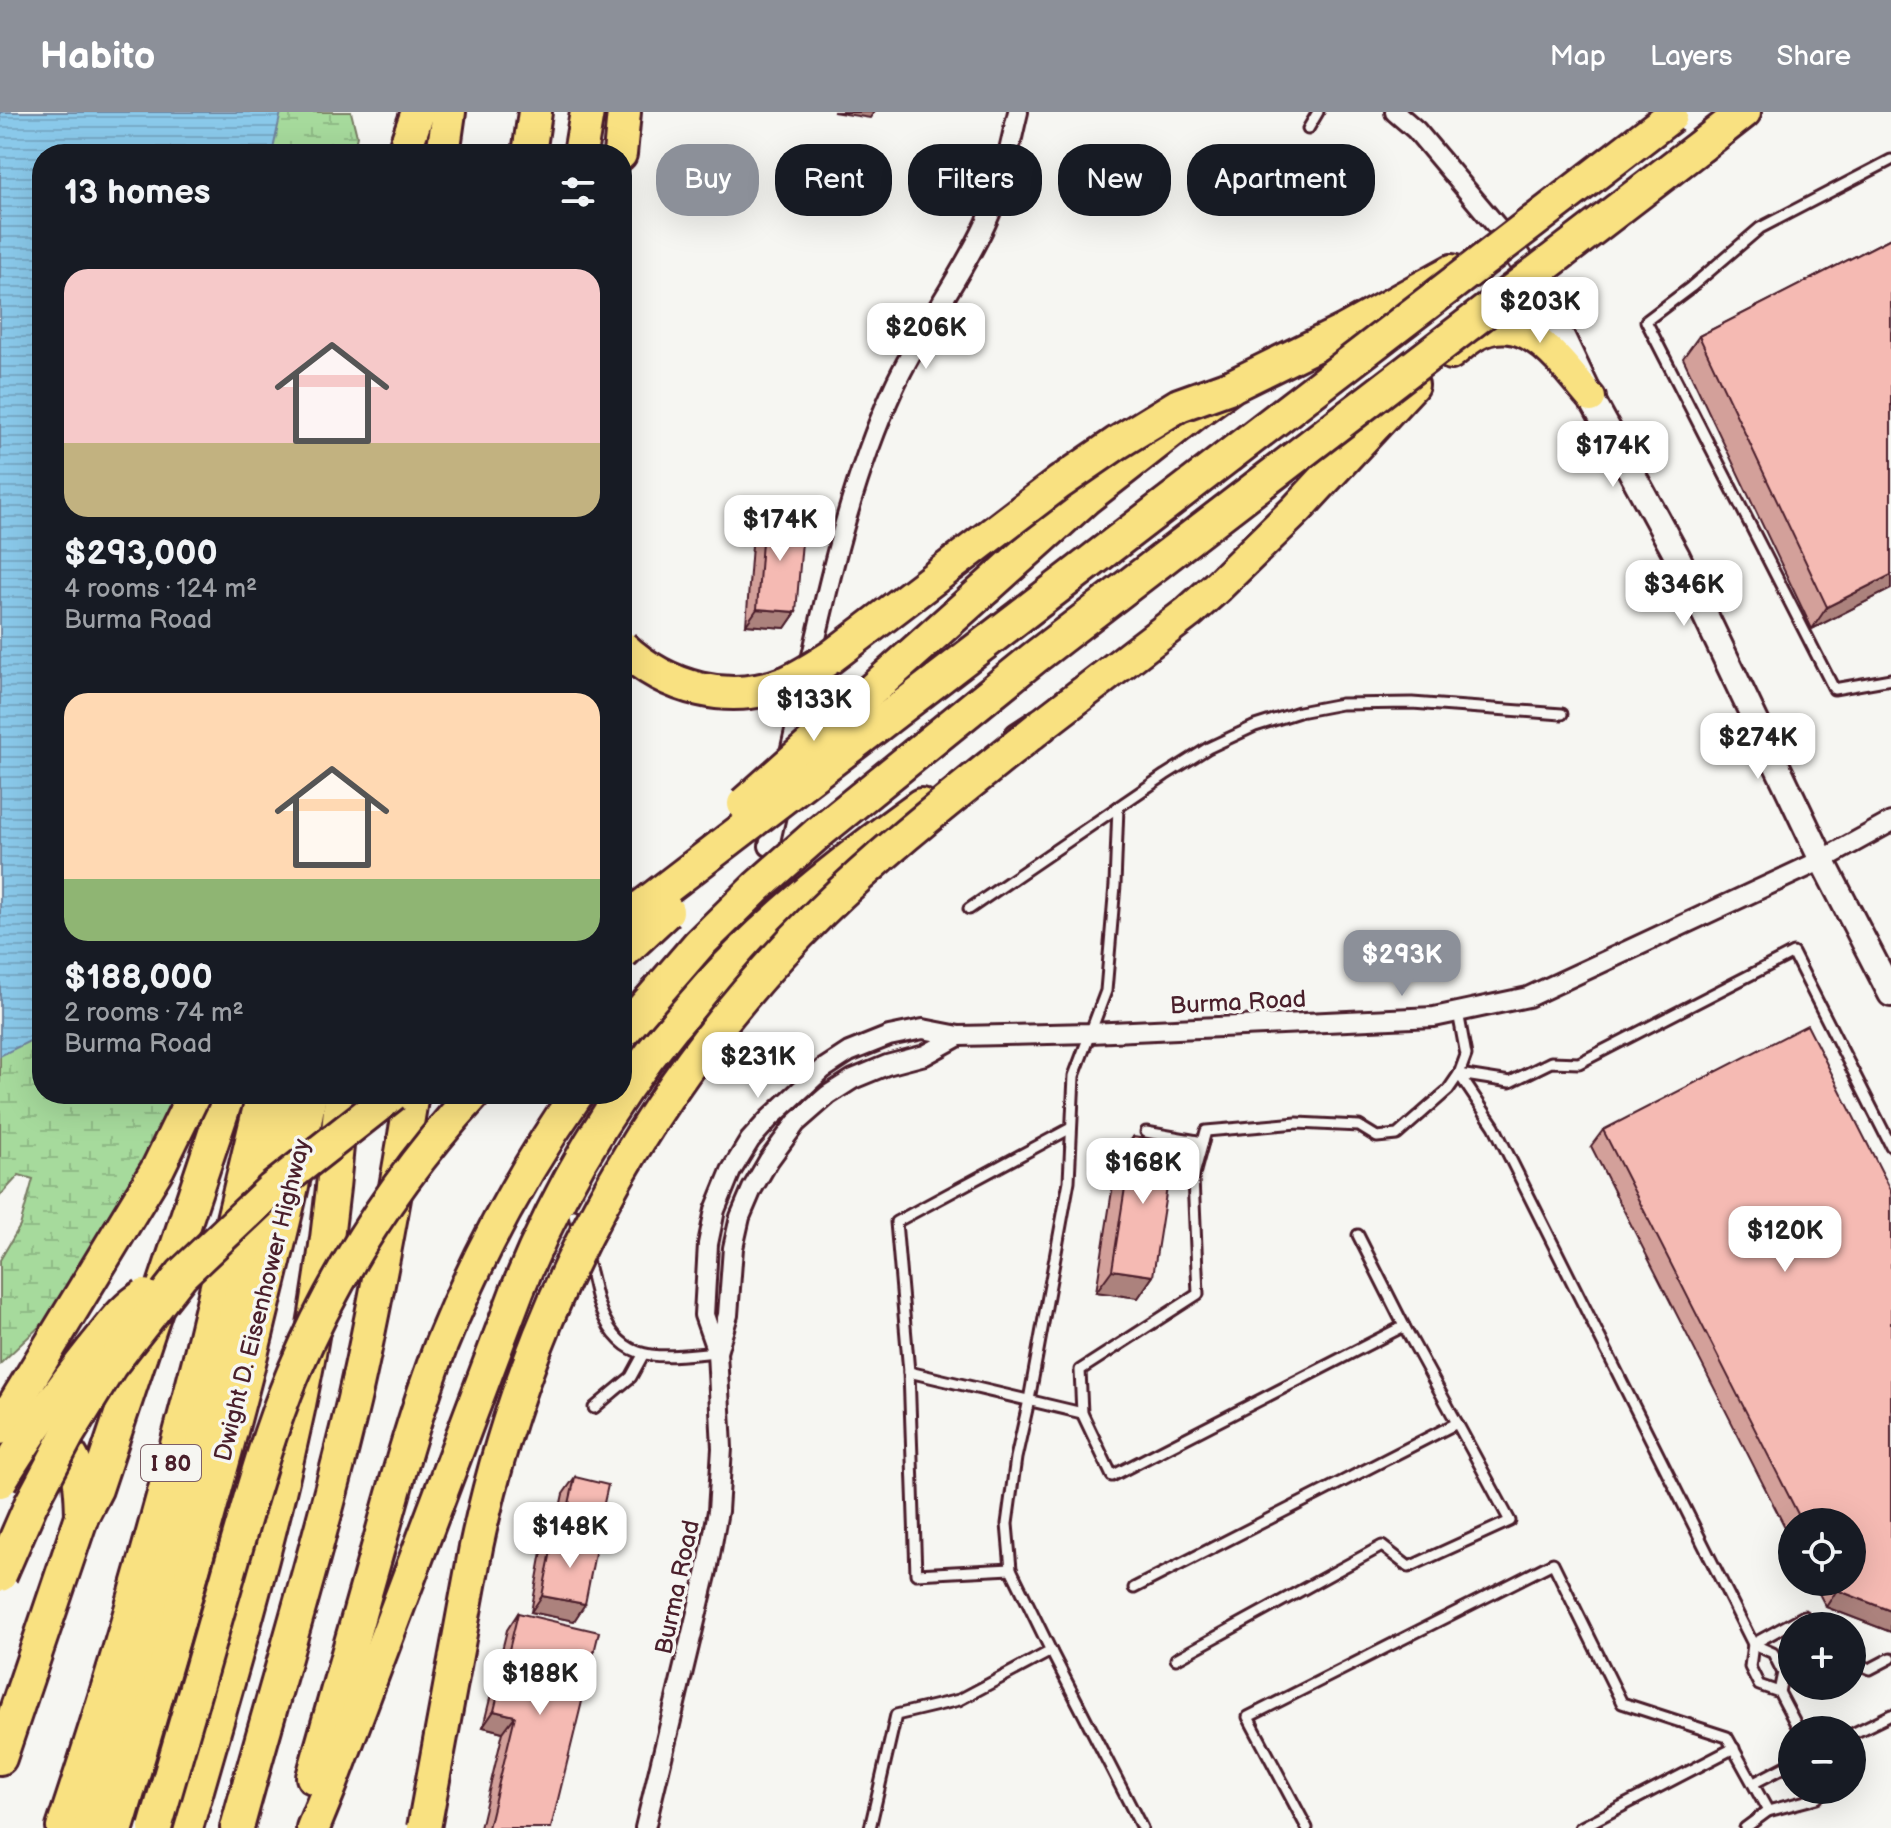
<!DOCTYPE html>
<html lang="en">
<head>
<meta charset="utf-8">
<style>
  body { margin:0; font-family:"Balsamiq Sans",sans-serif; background:#242831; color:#f1f3f6; height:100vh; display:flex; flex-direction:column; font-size:30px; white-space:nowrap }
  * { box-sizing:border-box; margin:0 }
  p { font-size:26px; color:#9ea1a6 }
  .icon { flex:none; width:44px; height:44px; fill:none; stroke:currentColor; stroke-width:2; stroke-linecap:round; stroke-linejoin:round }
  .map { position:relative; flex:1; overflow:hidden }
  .drawer { position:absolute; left:32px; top:32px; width:600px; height:960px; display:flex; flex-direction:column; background:#171b24; border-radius:32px; box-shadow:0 8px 32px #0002 }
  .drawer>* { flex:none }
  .guide { position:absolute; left:656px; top:32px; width:760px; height:72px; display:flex; gap:16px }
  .tools { position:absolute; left:1778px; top:1396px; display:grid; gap:16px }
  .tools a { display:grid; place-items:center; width:88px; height:88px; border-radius:50%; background:#171b24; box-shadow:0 8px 32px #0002; font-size:40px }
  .price { position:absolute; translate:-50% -68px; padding:0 18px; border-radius:16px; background:#fff; color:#222; font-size:26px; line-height:52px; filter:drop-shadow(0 2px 4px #0008) }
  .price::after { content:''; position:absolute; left:50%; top:48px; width:24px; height:18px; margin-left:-12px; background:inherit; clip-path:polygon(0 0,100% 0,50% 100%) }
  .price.on { background:#8c9099; color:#fff }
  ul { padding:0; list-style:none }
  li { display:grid; align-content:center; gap:16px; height:424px; padding:0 32px }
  li span { display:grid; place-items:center; height:248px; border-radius:24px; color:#555 }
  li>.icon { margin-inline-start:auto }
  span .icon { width:144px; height:144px; fill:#fffc; stroke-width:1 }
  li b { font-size:34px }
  h2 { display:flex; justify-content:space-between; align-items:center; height:96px; padding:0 32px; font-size:34px }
  .chip { padding:0 28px; border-radius:32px; background:#171b24; box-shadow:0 8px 32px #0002; font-size:28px; line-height:72px }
  .chip.on { background:#8c9099; color:#fff }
  header { display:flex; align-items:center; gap:48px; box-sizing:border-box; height:112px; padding:0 40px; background:#8c9099; color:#fff }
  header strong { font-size:38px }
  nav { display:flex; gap:44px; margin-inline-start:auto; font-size:28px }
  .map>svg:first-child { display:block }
</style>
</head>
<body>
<header>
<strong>Habito</strong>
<nav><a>Map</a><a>Layers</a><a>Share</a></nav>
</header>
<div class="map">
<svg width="1891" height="1716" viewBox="0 0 1891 1716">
  <defs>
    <pattern id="wetland-marsh" width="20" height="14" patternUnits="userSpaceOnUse" patternTransform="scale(2)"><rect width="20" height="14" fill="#a6da9c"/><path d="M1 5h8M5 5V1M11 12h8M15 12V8" fill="none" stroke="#90bb87"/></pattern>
    <pattern id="water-rules" width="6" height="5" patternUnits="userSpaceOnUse" patternTransform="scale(2)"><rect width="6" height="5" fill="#8ac9ea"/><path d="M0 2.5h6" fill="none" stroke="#79acc9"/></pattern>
  </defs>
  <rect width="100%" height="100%" fill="#f6f6f2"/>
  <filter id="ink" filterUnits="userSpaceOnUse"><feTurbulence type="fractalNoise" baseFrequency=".0125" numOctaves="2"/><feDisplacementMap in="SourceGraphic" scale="16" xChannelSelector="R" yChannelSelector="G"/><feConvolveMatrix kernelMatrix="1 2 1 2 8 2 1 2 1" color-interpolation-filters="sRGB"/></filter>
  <g filter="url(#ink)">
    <!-- wetland -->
    <polygon fill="url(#wetland-marsh)" stroke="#787c64" stroke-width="2" points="0,0 351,0 357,24 353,42 42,42 42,982 170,982 172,987 111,1117 64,1191 0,1252 0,1148 20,1114 33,1067 19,1063 0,1084"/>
    <!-- water -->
    <polygon fill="url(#water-rules)" stroke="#70859e" stroke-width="2" points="0,0 281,0 272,42 42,42 42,923 0,944"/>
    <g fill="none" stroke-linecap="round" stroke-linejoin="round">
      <defs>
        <g id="lane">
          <polyline points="1308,17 1318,0"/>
          <polyline points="1891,48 1760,116 1691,175 1646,209 1834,577 1891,567"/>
          <polyline points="969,797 1165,663 1208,636 1255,614 1299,600 1341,592 1412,591 1562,602"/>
          <polyline points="1458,900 1466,943 1459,962 1494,1014 1753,1532 1804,1504 1809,1514"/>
          <polyline points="1146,1020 1203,1030"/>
          <polyline points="574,1103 578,1120"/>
          <polyline points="1358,1123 1404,1214"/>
          <path d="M 586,1146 C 591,1160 593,1174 597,1188 C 619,1256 658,1245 717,1240"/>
          <polyline points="909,1260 1082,1301"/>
          <polyline points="594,1296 631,1265 643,1243"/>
          <polyline points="1011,1457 916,1462 909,1260 896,1110 1071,1016"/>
          <polyline points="1134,1476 1457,1311 1404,1214 1112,1364 1082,1301 1080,1258 1198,1182 1193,1066 1206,1019 1297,1011 1359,1014 1377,1025 1397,1023 1448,978 1459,962 1510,970 1551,950 1579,951 1793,841 1891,1034"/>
          <polygon points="1753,1532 1773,1541 1783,1561 1779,1580 1759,1573 1750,1555"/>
          <polyline points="1051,1539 1142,1716"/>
          <polyline points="1176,1547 1382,1434 1409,1455 1510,1409 1457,1311"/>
          <polyline points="1852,1549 1870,1557 1891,1546"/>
          <polyline points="1779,1580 1799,1618"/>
          <polyline points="1852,1622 1891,1603"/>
          <polyline points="1754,1671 1792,1651"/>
          <polyline points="1768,1699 1817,1686"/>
          <polyline points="870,1716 896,1603 959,1588 1051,1539 1011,1457 1007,1412 1016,1346 1029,1288 1069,1069 1074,964 1106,879 1115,773 1118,695"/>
          <polyline points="1307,1716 1248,1605 1553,1451 1622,1591 1727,1625 1768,1699 1745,1716"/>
          <polyline points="1580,1716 1734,1636"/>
        </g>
        <g id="street">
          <polyline points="1395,0 1416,18 1505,124"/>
          <path d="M 788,649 C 818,523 840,393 894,275 C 920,218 960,168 986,111 C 1002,76 1009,37 1018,0"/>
          <polyline points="769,734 779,690"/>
          <polyline points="717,1240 728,1203 733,1136 740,1105 752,1077 769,1048 796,1011 828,983 853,967 887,953 925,943 959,924"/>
          <polyline points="645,1716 707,1459 718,1399 722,1336 717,1240 704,1203 708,1132 715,1098 731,1059 750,1028 769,1007 823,957 849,940 889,924 923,917 959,924 1090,921 1434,905 1528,885 1822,748 1891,710"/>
        </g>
        <polyline id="secondary" points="1505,124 1528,160 1562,225 1591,286 1677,444 1822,748 1891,882"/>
        <path id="primary" d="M 1451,243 C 1459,237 1467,229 1476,224 C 1527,196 1562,253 1591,286"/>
        <g id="highway">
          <polyline points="1702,33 1744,0"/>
          <polyline points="403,42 418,0"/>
          <polyline points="443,42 449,0"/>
          <polyline points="529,42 535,0"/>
          <polyline points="580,42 587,0"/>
          <polyline points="620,42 624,0"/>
          <polyline points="986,476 1085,387 1200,297 1232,274 1344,219 1452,159"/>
          <polyline points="1020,627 1043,612 1189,500 1218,474 1297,397 1412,273"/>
          <path d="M 53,1325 C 82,1348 81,1370 82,1404"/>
          <polyline points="0,1646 82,1404 96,1377 228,982"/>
          <path d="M 313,1665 C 336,1585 359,1505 381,1425 C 399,1360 417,1296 441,1233 C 477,1145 522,1061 577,982"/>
          <path d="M 63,1716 C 116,1558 161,1398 202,1237 C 223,1152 242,1067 263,982"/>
          <path d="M 90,1716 C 168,1475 233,1229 287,982"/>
          <path d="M 117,1716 C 167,1551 215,1386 257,1219 C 276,1140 297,1062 310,982"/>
          <path d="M 186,1716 C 221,1594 258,1471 287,1347 C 315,1228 333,1105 341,982"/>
          <path d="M 237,1716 C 276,1573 320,1431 354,1287 C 377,1186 395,1084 412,982"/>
          <path d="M 313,1716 L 331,1672 L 517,1179 C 561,1071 622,969 701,882 C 766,810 843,749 921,693"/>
        </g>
      </defs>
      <!-- lane casing -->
      <use href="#lane" stroke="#4a1f2b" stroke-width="15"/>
      <!-- street casing -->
      <use href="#street" stroke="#4a1f2b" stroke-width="24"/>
      <!-- secondary casing -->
      <use href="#secondary" stroke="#4a1f2b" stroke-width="30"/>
      <!-- primary casing -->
      <use href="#primary" stroke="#4a1f2b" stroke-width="34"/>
      <!-- highway casing -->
      <use href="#highway" stroke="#4a1f2b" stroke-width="38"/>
      <!-- lane -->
      <use href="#lane" stroke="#f6f6f2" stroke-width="9"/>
      <!-- street -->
      <use href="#street" stroke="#f6f6f2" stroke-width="18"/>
      <!-- secondary -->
      <use href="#secondary" stroke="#f6f6f2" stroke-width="24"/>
      <!-- primary -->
      <use href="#primary" stroke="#f9e181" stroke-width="28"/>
      <!-- highway -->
      <use href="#highway" stroke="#f9e181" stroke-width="32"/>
      <defs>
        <g id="highway-bridge">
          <path d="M 622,535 C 667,577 730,594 788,570 C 803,563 817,554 831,545 L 1059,371 L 1117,331 L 1179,293 L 1232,274"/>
          <polyline points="744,692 986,476"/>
          <polyline points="622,810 1671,4"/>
          <polyline points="622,841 667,799"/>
          <polyline points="622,921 699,832 757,775 817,722 1034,546 1702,33"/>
          <polyline points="0,1316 158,1056 194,982"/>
          <path d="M 0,1369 C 28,1322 59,1280 93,1237 C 110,1217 122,1197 144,1184"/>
          <polyline points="0,1463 31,1392 68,1322 110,1254 182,1162 272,1077 393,982"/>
          <path d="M 155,1716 C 181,1628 206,1541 231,1453 C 250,1388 267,1324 293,1262 C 337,1158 398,1065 474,982"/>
          <path d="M 424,1716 L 476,1435 C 527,1195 645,973 821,800 C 890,732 968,673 1043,612"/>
        </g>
      </defs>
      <!-- highway-bridge casing -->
      <use href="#highway-bridge" stroke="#4a1f2b" stroke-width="38" stroke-linecap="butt"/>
      <!-- highway-bridge -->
      <use href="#highway-bridge" stroke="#f9e181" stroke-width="32"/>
    </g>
    <!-- wall -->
    <g fill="#d3a09a" stroke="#4a1f2b" stroke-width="2">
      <polygon points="1891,126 1891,477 1812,517 1683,246 1699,224"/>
      <polygon points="764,403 796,500 785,516 746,513 753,420"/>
      <polygon points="1603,1018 1891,1078 1891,1520 1826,1495 1813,1470 1852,1470 1852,1410 1792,1410 1792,1429 1591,1034"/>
      <polygon points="1133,1025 1153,1164 1138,1186 1096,1180 1117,1047"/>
      <polygon points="575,1365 588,1425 555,1418 563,1382"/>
      <polygon points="554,1424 585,1492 574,1509 531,1500 542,1440"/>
      <polygon points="518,1501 551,1716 480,1716 503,1620 483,1615 507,1518"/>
    </g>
    <!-- shaded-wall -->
    <g fill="#ac827d" stroke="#4a1f2b" stroke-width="2">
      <polygon points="833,0 874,0 870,6"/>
      <polygon points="1891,463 1891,477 1812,517 1827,495"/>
      <polygon points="757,497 796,500 785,516 746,513"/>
      <polygon points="1112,1158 1153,1164 1138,1186 1096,1180"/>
      <polygon points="567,1401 600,1409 588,1425 555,1418"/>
      <polygon points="1837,1478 1891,1499 1891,1520 1826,1495"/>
      <polygon points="542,1484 585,1492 574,1509 531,1500"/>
      <polygon points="494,1599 515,1604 503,1620 483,1615"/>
    </g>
    <!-- building -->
    <g fill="#f5bab3" stroke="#4a1f2b" stroke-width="2">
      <polygon points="1891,126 1891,463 1827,495 1699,224"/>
      <polygon points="764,403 804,406 796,500 757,497"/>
      <polygon points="1807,913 1891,1078 1891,1499 1837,1478 1833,1470 1852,1470 1852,1410 1802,1410 1603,1018"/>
      <polygon points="1133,1025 1174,1031 1153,1164 1112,1158"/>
      <polygon points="575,1365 608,1373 600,1409 567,1401"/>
      <polygon points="554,1424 597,1431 585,1492 542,1484"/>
      <polygon points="518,1501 599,1520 551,1716 488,1716 515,1604 494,1599"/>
    </g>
  </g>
  <g text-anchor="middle" stroke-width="7" stroke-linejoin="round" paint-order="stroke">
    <!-- shield labels -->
    <rect fill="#f6f6f2" stroke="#7e6067" stroke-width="2" x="141" y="1333" width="60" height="36" rx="6"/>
    <g font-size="22" font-weight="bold" fill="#4a1f2b">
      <text x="171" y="1359">I 80</text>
    </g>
    <!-- street labels -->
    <g font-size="24" fill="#4a1f2b" stroke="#f6f6f2">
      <text transform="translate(1238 890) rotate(-3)" y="8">Burma Road</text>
      <text transform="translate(262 1188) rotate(-76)" y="8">Dwight D. Eisenhower Highway</text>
      <text transform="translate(677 1475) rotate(-78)" y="8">Burma Road</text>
    </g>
  </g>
</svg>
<div class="tools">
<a><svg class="icon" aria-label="locate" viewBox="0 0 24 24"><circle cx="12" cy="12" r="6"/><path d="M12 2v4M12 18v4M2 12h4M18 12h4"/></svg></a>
<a>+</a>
<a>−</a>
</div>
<b class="price" style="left:1540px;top:233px">$203K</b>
<b class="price" style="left:926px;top:259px">$206K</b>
<b class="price" style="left:1613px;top:377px">$174K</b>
<b class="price" style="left:780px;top:451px">$174K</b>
<b class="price" style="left:1684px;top:516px">$346K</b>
<b class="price" style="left:814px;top:631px">$133K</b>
<b class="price" style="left:1758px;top:669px">$274K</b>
<b class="price on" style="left:1402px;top:886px">$293K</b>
<b class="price" style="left:758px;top:988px">$231K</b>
<b class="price" style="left:1143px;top:1094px">$168K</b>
<b class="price" style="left:1785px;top:1162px">$120K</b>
<b class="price" style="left:570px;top:1458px">$148K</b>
<b class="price" style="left:540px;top:1605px">$188K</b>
<div class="guide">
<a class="chip on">Buy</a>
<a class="chip">Rent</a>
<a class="chip">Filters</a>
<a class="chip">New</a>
<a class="chip">Apartment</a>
</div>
<section class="drawer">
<h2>13 homes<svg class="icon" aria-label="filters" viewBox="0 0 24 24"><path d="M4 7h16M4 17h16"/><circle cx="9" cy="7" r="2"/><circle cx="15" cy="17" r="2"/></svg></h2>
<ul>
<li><span style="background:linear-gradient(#f6c9c9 70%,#c2b280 0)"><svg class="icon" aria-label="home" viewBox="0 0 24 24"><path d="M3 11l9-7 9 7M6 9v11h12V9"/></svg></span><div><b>$293,000</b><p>4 rooms · 124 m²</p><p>Burma Road</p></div></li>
<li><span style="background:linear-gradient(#ffd9b3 75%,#8fb573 0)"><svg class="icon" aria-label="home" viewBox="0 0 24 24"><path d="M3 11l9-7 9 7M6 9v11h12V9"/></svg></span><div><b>$188,000</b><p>2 rooms · 74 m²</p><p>Burma Road</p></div></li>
</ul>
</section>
</div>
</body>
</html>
